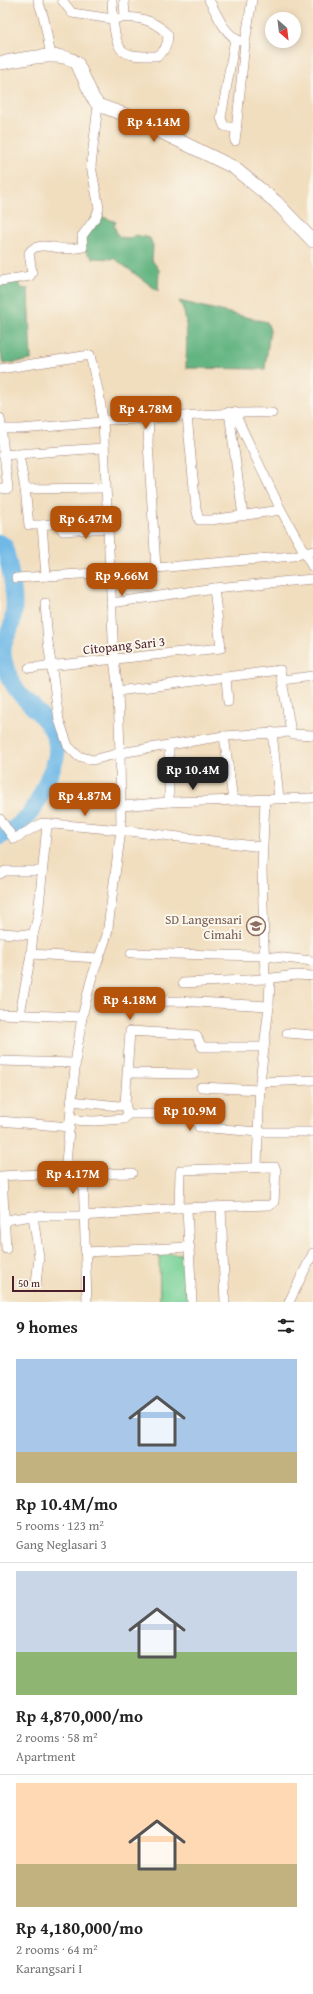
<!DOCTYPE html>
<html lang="en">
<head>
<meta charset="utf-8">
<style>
  body { margin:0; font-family:"Gentium Book Plus",serif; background:#f2f2f2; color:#222; height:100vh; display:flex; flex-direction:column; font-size:15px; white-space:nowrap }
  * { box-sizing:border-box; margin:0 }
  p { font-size:13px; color:#767676 }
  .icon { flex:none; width:22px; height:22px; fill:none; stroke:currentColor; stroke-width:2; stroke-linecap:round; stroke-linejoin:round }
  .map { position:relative; height:1302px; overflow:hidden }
  .panel { display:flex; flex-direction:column; background:#fff; flex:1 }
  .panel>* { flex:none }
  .needle { width:26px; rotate:152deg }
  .fabs { position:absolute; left:265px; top:12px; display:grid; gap:8px }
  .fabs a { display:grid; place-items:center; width:36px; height:36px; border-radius:50%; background:#fff; box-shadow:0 2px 10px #0003; font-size:20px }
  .scale { position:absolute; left:12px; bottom:10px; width:73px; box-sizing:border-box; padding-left:4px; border:2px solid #4a1f2b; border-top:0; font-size:11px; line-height:14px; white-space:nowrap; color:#4a1f2b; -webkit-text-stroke:3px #fbf7ec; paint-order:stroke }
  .price { position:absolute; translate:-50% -34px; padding:0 9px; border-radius:8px; background:#b45309; color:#fff; font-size:13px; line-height:26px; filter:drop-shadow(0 1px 2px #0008) }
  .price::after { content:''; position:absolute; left:50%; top:24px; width:12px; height:9px; margin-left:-6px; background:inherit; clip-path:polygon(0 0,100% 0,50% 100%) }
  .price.on { background:#222; color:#fff }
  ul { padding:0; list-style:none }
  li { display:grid; align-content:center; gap:8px; height:212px; padding:0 16px }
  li+li { border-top:1px solid #e0e0e0 }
  li span { display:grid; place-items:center; height:124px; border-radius:0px; color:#555 }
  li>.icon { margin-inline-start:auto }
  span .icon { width:72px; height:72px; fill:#fffc; stroke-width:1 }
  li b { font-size:17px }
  h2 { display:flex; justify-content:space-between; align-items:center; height:48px; padding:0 16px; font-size:17px }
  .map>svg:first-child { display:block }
</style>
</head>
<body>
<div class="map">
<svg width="313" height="1302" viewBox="0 0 313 1302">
  <rect width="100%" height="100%" fill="#fbf7ec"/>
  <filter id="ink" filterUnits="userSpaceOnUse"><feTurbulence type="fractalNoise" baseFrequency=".025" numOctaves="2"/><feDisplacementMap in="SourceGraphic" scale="8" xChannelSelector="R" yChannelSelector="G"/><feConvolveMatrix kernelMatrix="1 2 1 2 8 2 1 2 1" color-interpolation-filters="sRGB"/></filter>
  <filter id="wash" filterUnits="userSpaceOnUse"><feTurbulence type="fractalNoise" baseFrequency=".012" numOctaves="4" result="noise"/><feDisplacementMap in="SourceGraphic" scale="16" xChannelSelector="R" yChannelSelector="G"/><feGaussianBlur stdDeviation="0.9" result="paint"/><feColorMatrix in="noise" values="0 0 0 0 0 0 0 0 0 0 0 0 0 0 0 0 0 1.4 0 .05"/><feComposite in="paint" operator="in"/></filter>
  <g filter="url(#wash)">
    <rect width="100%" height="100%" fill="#f1debf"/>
    <!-- green -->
    <polygon fill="#79d298" stroke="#627862" points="159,1253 185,1254 187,1302 160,1302"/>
    <!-- forest -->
    <g fill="#62b480" stroke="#566a56">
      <polygon points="95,214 116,222 114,226 118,236 129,239 135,235 150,238 153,246 152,260 159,270 158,291 115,259 93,258 84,250 83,232"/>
      <polygon points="19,281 21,288 28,289 31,360 3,364 0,349 0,284"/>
      <path d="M 179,301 L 267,322 L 270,330 L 265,369 L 186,368 C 186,350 190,316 179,301 Z"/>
    </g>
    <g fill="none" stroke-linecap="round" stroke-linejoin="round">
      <!-- river -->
      <path stroke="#6fb9e7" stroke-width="17" d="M 0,543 L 4,545 C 10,567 18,601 12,623 C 10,632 2,642 3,652 C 3,663 10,680 16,689 C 32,710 62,726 56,757 C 54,766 49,775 46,783 C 35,811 26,822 0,837"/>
    </g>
  </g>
  <g filter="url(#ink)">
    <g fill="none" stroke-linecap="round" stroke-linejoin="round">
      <defs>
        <g id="minor">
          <polyline points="38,0 44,19 51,56"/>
          <path d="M 62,0 L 72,13 L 113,19 C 117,56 122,56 157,56 C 165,52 168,43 168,35 C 153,18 134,15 113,19 L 112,0"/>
          <polyline points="124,0 125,17"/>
          <path d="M 209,0 C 217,14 224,34 240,41"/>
          <polyline points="235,39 221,118 224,126 237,129"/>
          <polyline points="235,141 245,43 252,0"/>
          <path d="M 0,281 L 30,276 L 32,273 L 29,253 C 35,241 55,248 66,249 C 71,249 77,248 83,247 L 82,236 L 96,217 L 99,208 L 91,166 L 98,105"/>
          <polyline points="0,369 90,355 99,394 103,420 114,659 118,691 120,753 121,830 107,935 91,980 82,1017 76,1057 65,1173"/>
          <polyline points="229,412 243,516"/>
          <polyline points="234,412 281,510 313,568"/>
          <polyline points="187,416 196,508 199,520 211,520 281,510"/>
          <polyline points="0,418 8,489 0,488"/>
          <path d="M 103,420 C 159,420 215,411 272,413"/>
          <polyline points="149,420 148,443 156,568"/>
          <polyline points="1,429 21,429 103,422"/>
          <polyline points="3,455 103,448"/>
          <polyline points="19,455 25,489 105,488"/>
          <polyline points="25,489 29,525 42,525"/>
          <polyline points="46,576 42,525 58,523 63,531 108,528"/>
          <polyline points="16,578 111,572 293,556 313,551"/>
          <polyline points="45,603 48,642 59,720 68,746 78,756 93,760 120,753 224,736 291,732 293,734 313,735"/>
          <polyline points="111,603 214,588 313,579"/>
          <polyline points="29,668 221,648 214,588"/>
          <polyline points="226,677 228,702"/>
          <polyline points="282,680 291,732"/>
          <polyline points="118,691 280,670 282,680 313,676"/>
          <polyline points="272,732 279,798"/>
          <polyline points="224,736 233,800"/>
          <polyline points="169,745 169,802"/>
          <polyline points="265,800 262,868 265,979 296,975 313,976"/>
          <polyline points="122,806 169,802 313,798"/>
          <polyline points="0,819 14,839 42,823 121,830 262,847"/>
          <polyline points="0,874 5,871 42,871"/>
          <polyline points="0,933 33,935"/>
          <polyline points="131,953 264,956 313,961"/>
          <polyline points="31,954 98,958"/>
          <polyline points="183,983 265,979"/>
          <polyline points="142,1002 179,1001 269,1006"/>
          <polyline points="0,1014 82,1017"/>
          <polyline points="20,1014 31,954 33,935 38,916 47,825"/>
          <polyline points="287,1033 313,1035"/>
          <polyline points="0,1061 75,1063"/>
          <polyline points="128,1073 194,1074"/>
          <polyline points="260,1082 313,1080"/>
          <polyline points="201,1087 260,1090"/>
          <polyline points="71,1101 119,1106 125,1104"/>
          <polyline points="128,1114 197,1114 199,1127 258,1132 313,1132"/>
          <polyline points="70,1120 94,1121 124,1119 128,1114 125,1104 130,1031 196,1035 202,1047 264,1047"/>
          <polyline points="0,1121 70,1127"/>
          <polyline points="257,1166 260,1082 269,1006 270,979"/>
          <polyline points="83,1174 87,1302"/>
          <polyline points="221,1207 225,1302"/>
          <polyline points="187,1210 192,1302"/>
          <polyline points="33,1216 39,1257 36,1284"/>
          <polyline points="5,1220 33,1216 84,1216 179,1208 270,1205 274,1202 276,1171 275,1167 181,1170 180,1173 179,1208"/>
          <path d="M 6,1249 L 2,1176 C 45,1173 89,1174 132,1173"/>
          <polyline points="85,1252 190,1247"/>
          <polyline points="289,1302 313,1253"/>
        </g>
        <path id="secondary" d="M 0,63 C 21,60 60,49 77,63 L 93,98 L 98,105 L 126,115 L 233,167 L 276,202 L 313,241"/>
      </defs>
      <!-- minor casing -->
      <use href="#minor" stroke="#9e7e75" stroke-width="10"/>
      <!-- secondary casing -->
      <use href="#secondary" stroke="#9e7e75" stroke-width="14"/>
      <!-- minor -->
      <use href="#minor" stroke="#fff" stroke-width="9"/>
      <!-- secondary -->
      <use href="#secondary" stroke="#fff" stroke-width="13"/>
    </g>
  </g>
  <!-- icons -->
  <defs>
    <symbol id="school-ring" viewBox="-11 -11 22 22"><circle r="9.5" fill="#fbf7ec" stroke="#8d6e63" stroke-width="1.5"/><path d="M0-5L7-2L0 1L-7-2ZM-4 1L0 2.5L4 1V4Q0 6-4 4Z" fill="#8d6e63"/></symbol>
  </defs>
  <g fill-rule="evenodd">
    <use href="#school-ring" x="245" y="915" width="22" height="22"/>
  </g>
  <g text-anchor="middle" stroke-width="4" stroke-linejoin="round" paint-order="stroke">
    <!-- street labels -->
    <g font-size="13" fill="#4a1f2b" stroke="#fbf7ec">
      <text transform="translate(124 645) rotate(-6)" y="5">Citopang Sari 3</text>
    </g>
    <!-- education labels -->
    <g font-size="13" fill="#785e54" stroke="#fbf7ec" text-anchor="end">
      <text x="242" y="924">SD Langensari<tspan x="242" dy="15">Cimahi</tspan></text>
    </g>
  </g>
</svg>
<div class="fabs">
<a><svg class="needle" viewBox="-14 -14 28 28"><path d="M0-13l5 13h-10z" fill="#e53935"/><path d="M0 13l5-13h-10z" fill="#767676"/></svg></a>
</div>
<div class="scale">50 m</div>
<b class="price" style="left:154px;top:143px">Rp 4.14M</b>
<b class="price" style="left:146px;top:430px">Rp 4.78M</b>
<b class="price" style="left:86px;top:540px">Rp 6.47M</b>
<b class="price" style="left:122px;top:597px">Rp 9.66M</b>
<b class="price on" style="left:193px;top:791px">Rp 10.4M</b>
<b class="price" style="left:85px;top:817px">Rp 4.87M</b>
<b class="price" style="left:130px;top:1021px">Rp 4.18M</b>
<b class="price" style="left:190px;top:1132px">Rp 10.9M</b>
<b class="price" style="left:73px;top:1195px">Rp 4.17M</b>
</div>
<section class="panel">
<h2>9 homes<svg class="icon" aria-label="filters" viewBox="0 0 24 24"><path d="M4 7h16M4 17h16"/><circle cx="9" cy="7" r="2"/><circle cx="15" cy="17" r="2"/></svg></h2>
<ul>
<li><span style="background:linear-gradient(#a9c7e8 75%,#c2b280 0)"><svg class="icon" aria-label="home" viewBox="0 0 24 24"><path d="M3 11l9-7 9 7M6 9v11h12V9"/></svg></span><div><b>Rp 10.4M/mo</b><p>5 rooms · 123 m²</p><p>Gang Neglasari 3</p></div></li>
<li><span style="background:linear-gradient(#c9d6e8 65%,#8fb573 0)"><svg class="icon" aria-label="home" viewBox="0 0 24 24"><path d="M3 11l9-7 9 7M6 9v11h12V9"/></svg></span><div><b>Rp 4,870,000/mo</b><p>2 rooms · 58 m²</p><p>Apartment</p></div></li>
<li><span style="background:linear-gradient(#ffd9b3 65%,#c2b280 0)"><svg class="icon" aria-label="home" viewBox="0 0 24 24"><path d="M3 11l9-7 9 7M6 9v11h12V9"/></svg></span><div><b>Rp 4,180,000/mo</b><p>2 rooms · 64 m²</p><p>Karangsari I</p></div></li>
</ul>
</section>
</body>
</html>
